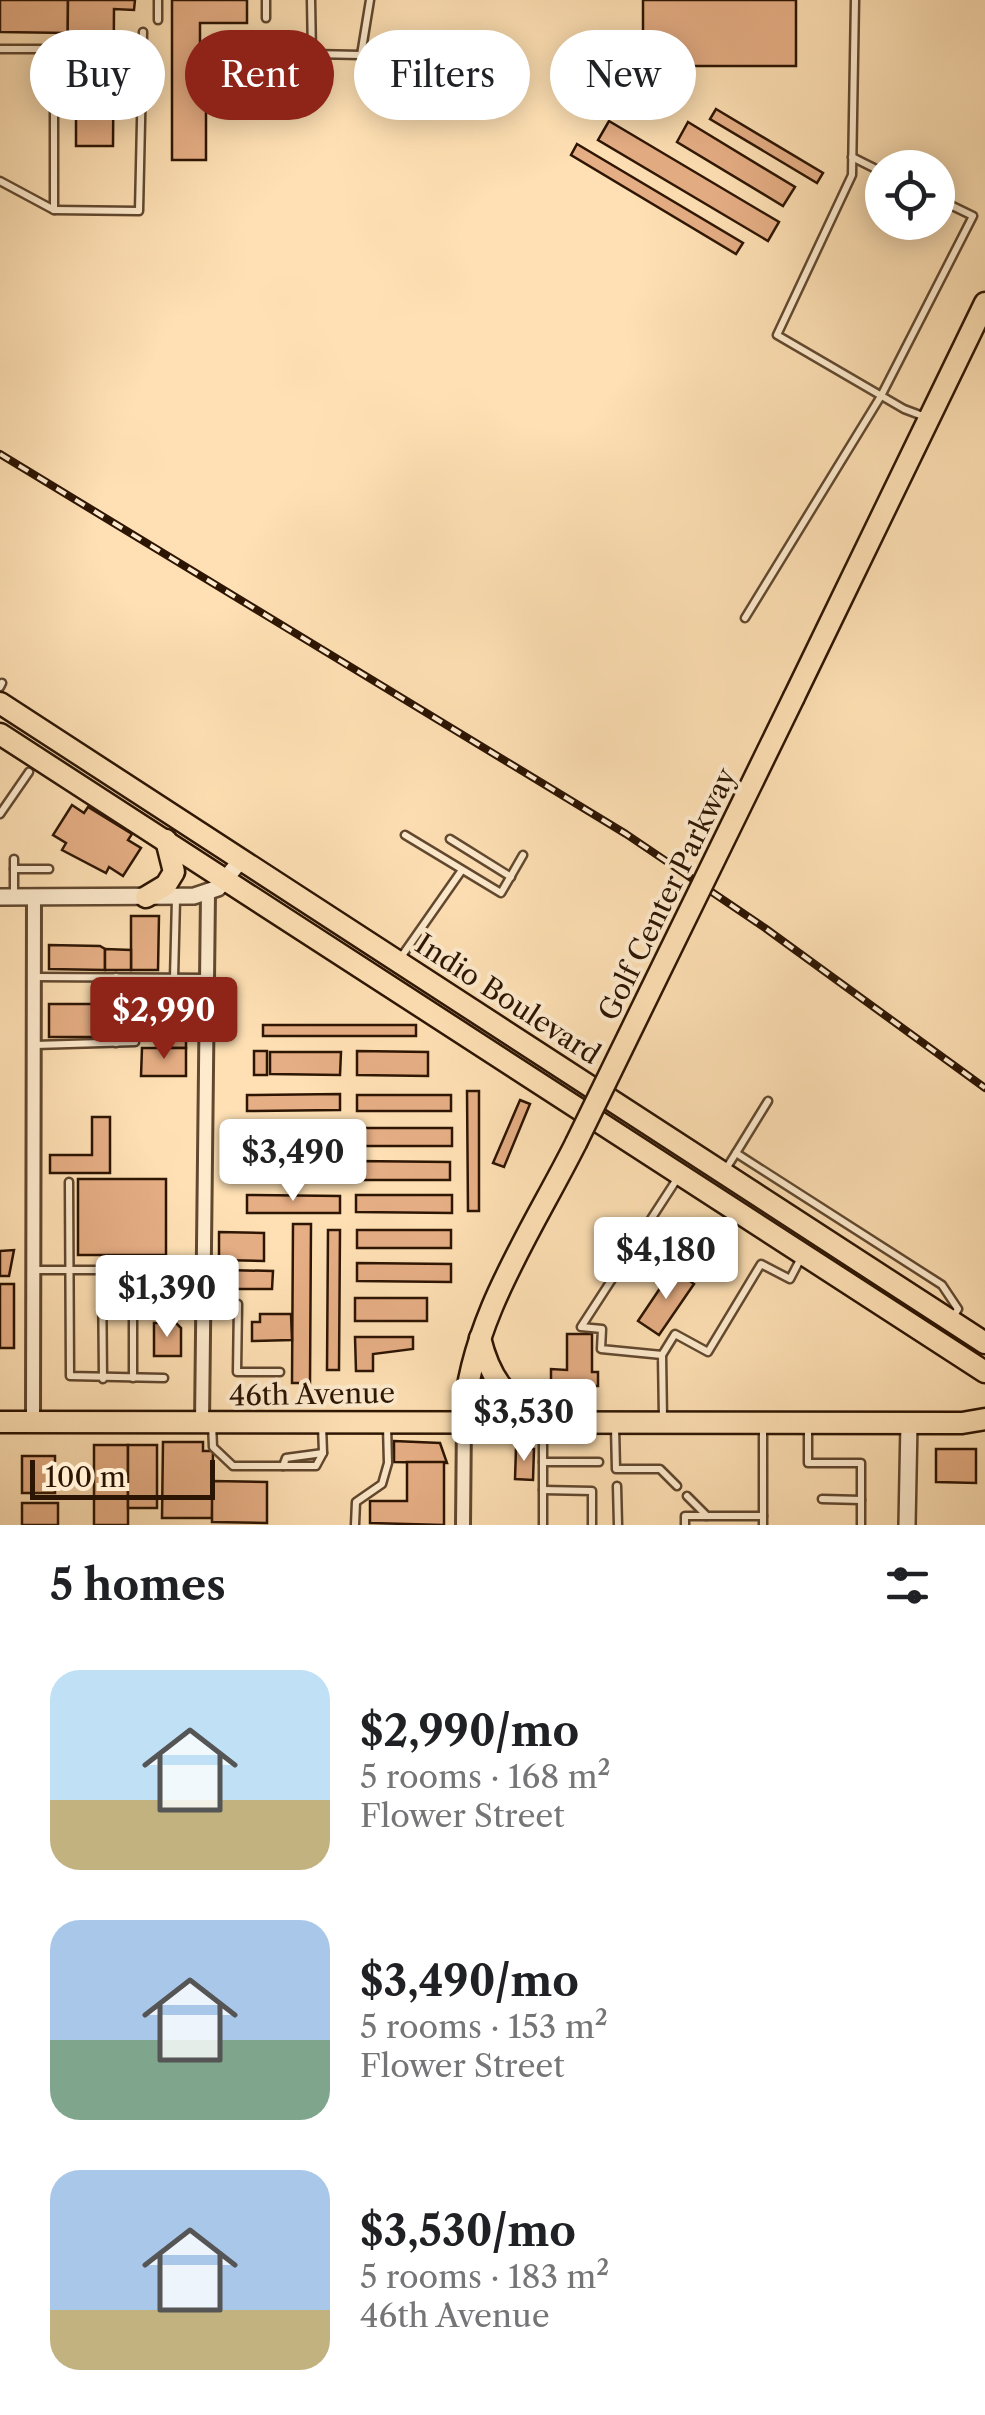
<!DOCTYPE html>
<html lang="en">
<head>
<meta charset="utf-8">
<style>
  body { margin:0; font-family:"Libre Caslon Text",serif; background:#f2f2f2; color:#202124; height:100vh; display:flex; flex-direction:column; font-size:38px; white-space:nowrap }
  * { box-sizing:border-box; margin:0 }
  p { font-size:32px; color:#757577 }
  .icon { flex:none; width:55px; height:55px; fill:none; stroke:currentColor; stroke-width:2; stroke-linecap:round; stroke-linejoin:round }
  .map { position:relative; height:1525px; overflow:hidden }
  .details { display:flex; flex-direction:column; background:#fff; flex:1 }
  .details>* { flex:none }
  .banner { position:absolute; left:30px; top:30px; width:925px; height:90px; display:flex; gap:20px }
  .tools { position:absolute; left:865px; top:150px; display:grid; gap:20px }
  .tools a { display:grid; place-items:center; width:90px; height:90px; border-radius:50%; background:#fff; box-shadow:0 5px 25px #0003; font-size:50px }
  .scale { position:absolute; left:30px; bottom:25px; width:185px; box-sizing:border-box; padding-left:10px; border:5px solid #2d1503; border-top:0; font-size:28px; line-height:35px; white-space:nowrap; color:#2d1503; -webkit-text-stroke:8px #feebce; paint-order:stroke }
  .price { position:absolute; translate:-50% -85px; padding:0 22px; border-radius:10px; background:#fff; color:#222; font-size:32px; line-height:65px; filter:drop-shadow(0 2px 5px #0008) }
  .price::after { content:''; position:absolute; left:50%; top:60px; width:30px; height:22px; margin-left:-15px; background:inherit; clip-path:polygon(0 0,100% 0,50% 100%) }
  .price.on { background:#8f2418; color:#fff }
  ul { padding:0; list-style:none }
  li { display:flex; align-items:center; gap:30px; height:250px; padding:0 50px }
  li span { display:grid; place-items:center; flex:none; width:280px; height:200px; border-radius:30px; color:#555 }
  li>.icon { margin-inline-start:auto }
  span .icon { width:120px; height:120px; fill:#fffc; stroke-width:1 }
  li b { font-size:42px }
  h2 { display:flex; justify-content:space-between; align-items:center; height:120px; padding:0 50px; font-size:42px }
  .chip { padding:0 35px; border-radius:45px; background:#fff; box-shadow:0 5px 25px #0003; font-size:35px; line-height:90px }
  .chip.on { background:#8f2418; color:#fff }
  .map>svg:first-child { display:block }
</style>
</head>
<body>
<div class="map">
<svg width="985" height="1525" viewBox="0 0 985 1525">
  <rect width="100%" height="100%" fill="#fee0b4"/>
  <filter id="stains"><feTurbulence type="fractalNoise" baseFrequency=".002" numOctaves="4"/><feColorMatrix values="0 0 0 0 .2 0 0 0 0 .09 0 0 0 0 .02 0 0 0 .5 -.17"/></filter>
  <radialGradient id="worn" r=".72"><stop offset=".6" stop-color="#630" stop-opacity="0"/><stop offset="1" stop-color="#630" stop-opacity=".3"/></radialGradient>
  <!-- building -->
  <g fill="#e6ae85" stroke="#2d1503" stroke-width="2.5">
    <polygon points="0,0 68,0 68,33 0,32"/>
    <polygon points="68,0 135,0 134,10 114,9 113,146 76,146 76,88 67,88"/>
    <polygon points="172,0 247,0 247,23 200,23 200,43 206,43 206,160 172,160"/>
    <rect x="643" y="0" width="153" height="66"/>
    <polygon points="716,109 823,173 817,183 710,119"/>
    <polygon points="609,121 779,222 768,241 598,140"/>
    <polygon points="688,122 795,187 783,206 677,142"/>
    <polygon points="577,144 743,243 736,254 571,155"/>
    <polygon points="72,805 84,813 88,807 132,834 128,840 141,848 123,876 109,867 106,873 62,850 66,843 53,835"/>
    <polygon points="131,916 159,916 158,970 131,970"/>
    <polygon points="49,945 100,946 105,949 105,970 49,969"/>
    <polygon points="105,949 131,950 131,970 105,970"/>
    <polygon points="152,986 187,987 187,1021 152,1021"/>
    <polygon points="49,1004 105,1004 104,1037 49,1037"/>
    <polygon points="164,1021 187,1021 186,1034 164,1034"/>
    <rect x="263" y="1025" width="153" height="11"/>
    <polygon points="158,1034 186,1034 186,1048 157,1048"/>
    <polygon points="142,1048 186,1048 186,1076 141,1076"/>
    <rect x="254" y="1051" width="13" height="24"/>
    <polygon points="357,1051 428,1052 428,1076 357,1075"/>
    <polygon points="270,1052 341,1052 340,1075 270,1074"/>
    <polygon points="467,1091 479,1091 479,1211 468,1211"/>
    <polygon points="340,1094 340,1110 247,1111 247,1095"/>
    <rect x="357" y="1095" width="94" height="16"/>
    <polygon points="520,1100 530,1104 504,1167 493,1163"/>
    <polygon points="92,1117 110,1117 110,1173 50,1173 50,1155 92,1155"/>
    <polygon points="246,1127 340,1128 340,1146 246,1145"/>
    <rect x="357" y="1128" width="95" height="18"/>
    <polygon points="245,1161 341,1162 341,1179 245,1178"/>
    <polygon points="356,1161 450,1162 450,1180 356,1180"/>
    <rect x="78" y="1179" width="88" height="76"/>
    <polygon points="247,1195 340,1196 340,1213 247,1213"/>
    <polygon points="356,1195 452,1195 452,1213 356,1212"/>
    <polygon points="293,1224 311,1224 310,1383 292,1383"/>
    <polygon points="328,1230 340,1230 339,1370 327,1370"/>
    <rect x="357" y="1230" width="94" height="18"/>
    <polygon points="219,1232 264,1233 264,1261 219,1260"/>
    <polygon points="14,1250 9,1276 0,1276 0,1251"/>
    <polygon points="357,1263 451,1264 451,1282 357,1281"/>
    <polygon points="673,1269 694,1284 659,1335 638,1321"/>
    <polygon points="224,1270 273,1271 272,1289 224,1289"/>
    <rect x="0" y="1284" width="14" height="64"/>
    <rect x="355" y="1298" width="72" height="23"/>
    <polygon points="260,1314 291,1314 292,1340 252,1341 252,1322 260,1322"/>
    <polygon points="154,1323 176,1323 181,1328 181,1356 154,1356"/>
    <polygon points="567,1334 592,1334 592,1372 598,1372 598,1386 551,1385 551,1369 567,1370"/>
    <polygon points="355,1337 413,1337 413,1349 373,1354 373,1371 356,1371"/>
    <polygon points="394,1441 440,1443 447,1463 394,1462"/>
    <polygon points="163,1442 203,1442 203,1451 213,1451 212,1518 162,1518"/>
    <rect x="94" y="1445" width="34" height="80"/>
    <rect x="128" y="1445" width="29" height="63"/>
    <polygon points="516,1448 534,1449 533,1480 515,1479"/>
    <polygon points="936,1449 976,1449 976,1483 936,1482"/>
    <rect x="22" y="1456" width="33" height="37"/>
    <polygon points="407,1462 444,1462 444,1525 370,1523 370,1501 407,1501"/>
    <polygon points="212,1481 267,1482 267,1523 212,1522"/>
    <rect x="22" y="1503" width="36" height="22"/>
  </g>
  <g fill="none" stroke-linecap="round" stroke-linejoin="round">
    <defs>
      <g id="service">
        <polyline points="266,0 266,18"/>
        <polyline points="311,0 312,54 361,55 370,0"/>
        <polyline points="855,0 852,175 777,335 904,409 928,418"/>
        <polyline points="158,20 158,0"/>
        <polyline points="0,49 54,49 54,210 0,181"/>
        <polyline points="852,157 882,172"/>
        <polyline points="54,210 139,211 143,32"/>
        <polyline points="745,618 881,396 973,216 938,199"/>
        <polyline points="0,687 2,683"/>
        <polyline points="0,814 29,772"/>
        <polyline points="405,835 501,893 523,855"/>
        <polyline points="450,839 511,877"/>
        <polyline points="14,859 14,897"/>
        <polyline points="14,869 49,869"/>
        <polyline points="399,960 462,870"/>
        <polyline points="35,977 207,978"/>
        <polyline points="116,977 116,1043"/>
        <polyline points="174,978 176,899"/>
        <polyline points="35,1045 135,1042"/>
        <polyline points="736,1153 768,1101"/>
        <polyline points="724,1172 736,1153 942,1285 958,1309 952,1319"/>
        <polyline points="69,1182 70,1376 164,1378"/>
        <polyline points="35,1270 202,1270"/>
        <polyline points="102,1270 103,1379"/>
        <polyline points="205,1303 238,1304 237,1372 280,1372"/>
        <polyline points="662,1355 675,1334 708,1352 761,1264 790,1279 802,1256"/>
        <polyline points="133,1378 133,1270"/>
        <polyline points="663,1419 662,1355 601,1349 602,1329 581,1327 677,1179"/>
        <polyline points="212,1424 213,1447 233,1466 316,1466 323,1453 322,1425"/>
        <polyline points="808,1424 808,1463 861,1463 861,1525"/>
        <polyline points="543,1426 543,1525"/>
        <polyline points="615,1427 616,1469 660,1469 677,1486"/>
        <polyline points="763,1428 763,1525"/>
        <polyline points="543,1462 599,1462"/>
        <polyline points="283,1466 286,1458 323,1453"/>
        <polyline points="617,1486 618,1525"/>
        <polyline points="543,1490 592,1491 592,1525"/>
        <polyline points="687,1496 707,1516 763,1516"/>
        <polyline points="822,1499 861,1500"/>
        <polyline points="355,1525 356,1502 382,1484 388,1463 387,1426"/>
        <polyline points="685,1525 685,1516 706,1516"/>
      </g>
      <g id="minor">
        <polyline points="33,1422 34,897"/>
        <polyline points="202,1423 208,893"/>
        <polyline points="463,1525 464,1419"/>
      </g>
      <g id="tertiary">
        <polyline points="0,897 194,896 218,888 241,860"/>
        <polyline points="907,1525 909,1423"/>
      </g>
      <g id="primary">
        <polyline points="794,697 985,303"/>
        <polyline points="0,703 985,1343"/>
        <polyline points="0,734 985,1372"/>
        <polyline points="146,897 166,885 174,872 166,840"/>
        <path d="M 480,1338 C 489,1375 505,1400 539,1416"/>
        <path d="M 464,1419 C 469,1321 533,1229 576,1143"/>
        <polyline points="0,1422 962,1423 985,1419"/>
      </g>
    </defs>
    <!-- service casing -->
    <use href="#service" stroke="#61482f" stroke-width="11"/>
    <!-- minor casing -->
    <use href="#minor" stroke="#61482f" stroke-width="18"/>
    <!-- tertiary casing -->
    <use href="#tertiary" stroke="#61482f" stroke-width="20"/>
    <!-- primary casing -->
    <use href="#primary" stroke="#2d1503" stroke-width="25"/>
    <!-- service -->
    <use href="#service" stroke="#feebce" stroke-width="6"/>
    <!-- minor -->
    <use href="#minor" stroke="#feebce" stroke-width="12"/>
    <!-- tertiary -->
    <use href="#tertiary" stroke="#feebce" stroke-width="15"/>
    <!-- primary -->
    <use href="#primary" stroke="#fee0b4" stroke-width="20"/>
    <defs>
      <polyline id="rail" points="0,454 626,834 765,928 985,1088"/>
    </defs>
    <!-- rail casing -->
    <use href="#rail" stroke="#2d1503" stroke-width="8"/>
    <!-- rail -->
    <use href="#rail" stroke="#feebce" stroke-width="4" stroke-dasharray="11" stroke-linecap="butt"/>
    <defs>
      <polyline id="primary-bridge" points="576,1143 794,697"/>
    </defs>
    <!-- primary-bridge casing -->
    <use href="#primary-bridge" stroke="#2d1503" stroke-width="25" stroke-linecap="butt"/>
    <!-- primary-bridge -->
    <use href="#primary-bridge" stroke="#fee0b4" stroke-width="20"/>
  </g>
  <g text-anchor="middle" stroke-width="8" stroke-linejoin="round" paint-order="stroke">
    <!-- street labels -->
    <g font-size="28" fill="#2d1503" stroke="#feebce">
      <text transform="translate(667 894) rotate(-64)" y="10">Golf Center Parkway</text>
      <text transform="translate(508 999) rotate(33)" y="10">Indio Boulevard</text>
      <text transform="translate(312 1394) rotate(-1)" y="10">46th Avenue</text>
    </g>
  </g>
  <rect width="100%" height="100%" filter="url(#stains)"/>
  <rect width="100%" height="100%" fill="url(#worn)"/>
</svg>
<div class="tools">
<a><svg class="icon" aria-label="locate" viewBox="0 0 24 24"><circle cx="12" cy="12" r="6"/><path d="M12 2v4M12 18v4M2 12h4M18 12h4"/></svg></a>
</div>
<div class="scale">100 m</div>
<b class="price on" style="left:164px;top:1062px">$2,990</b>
<b class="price" style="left:293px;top:1204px">$3,490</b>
<b class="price" style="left:666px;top:1302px">$4,180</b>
<b class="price" style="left:167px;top:1340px">$1,390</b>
<b class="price" style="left:524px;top:1464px">$3,530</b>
<div class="banner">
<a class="chip">Buy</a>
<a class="chip on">Rent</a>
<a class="chip">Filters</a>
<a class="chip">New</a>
</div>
</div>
<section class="details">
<h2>5 homes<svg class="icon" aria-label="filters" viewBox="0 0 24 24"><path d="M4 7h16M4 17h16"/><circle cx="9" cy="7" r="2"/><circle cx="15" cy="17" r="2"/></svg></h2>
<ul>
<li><span style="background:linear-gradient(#bfe0f5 65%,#c2b280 0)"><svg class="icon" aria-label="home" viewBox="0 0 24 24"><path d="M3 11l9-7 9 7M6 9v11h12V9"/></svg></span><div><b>$2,990/mo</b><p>5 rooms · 168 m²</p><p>Flower Street</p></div></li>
<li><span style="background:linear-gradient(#a9c7e8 60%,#7fa58c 0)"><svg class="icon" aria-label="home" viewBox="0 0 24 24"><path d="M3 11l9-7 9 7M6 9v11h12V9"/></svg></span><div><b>$3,490/mo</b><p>5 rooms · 153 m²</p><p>Flower Street</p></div></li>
<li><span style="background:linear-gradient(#a9c7e8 70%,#c2b280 0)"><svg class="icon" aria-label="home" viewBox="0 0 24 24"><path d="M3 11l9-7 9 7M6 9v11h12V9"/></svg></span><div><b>$3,530/mo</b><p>5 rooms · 183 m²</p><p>46th Avenue</p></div></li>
</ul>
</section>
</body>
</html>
